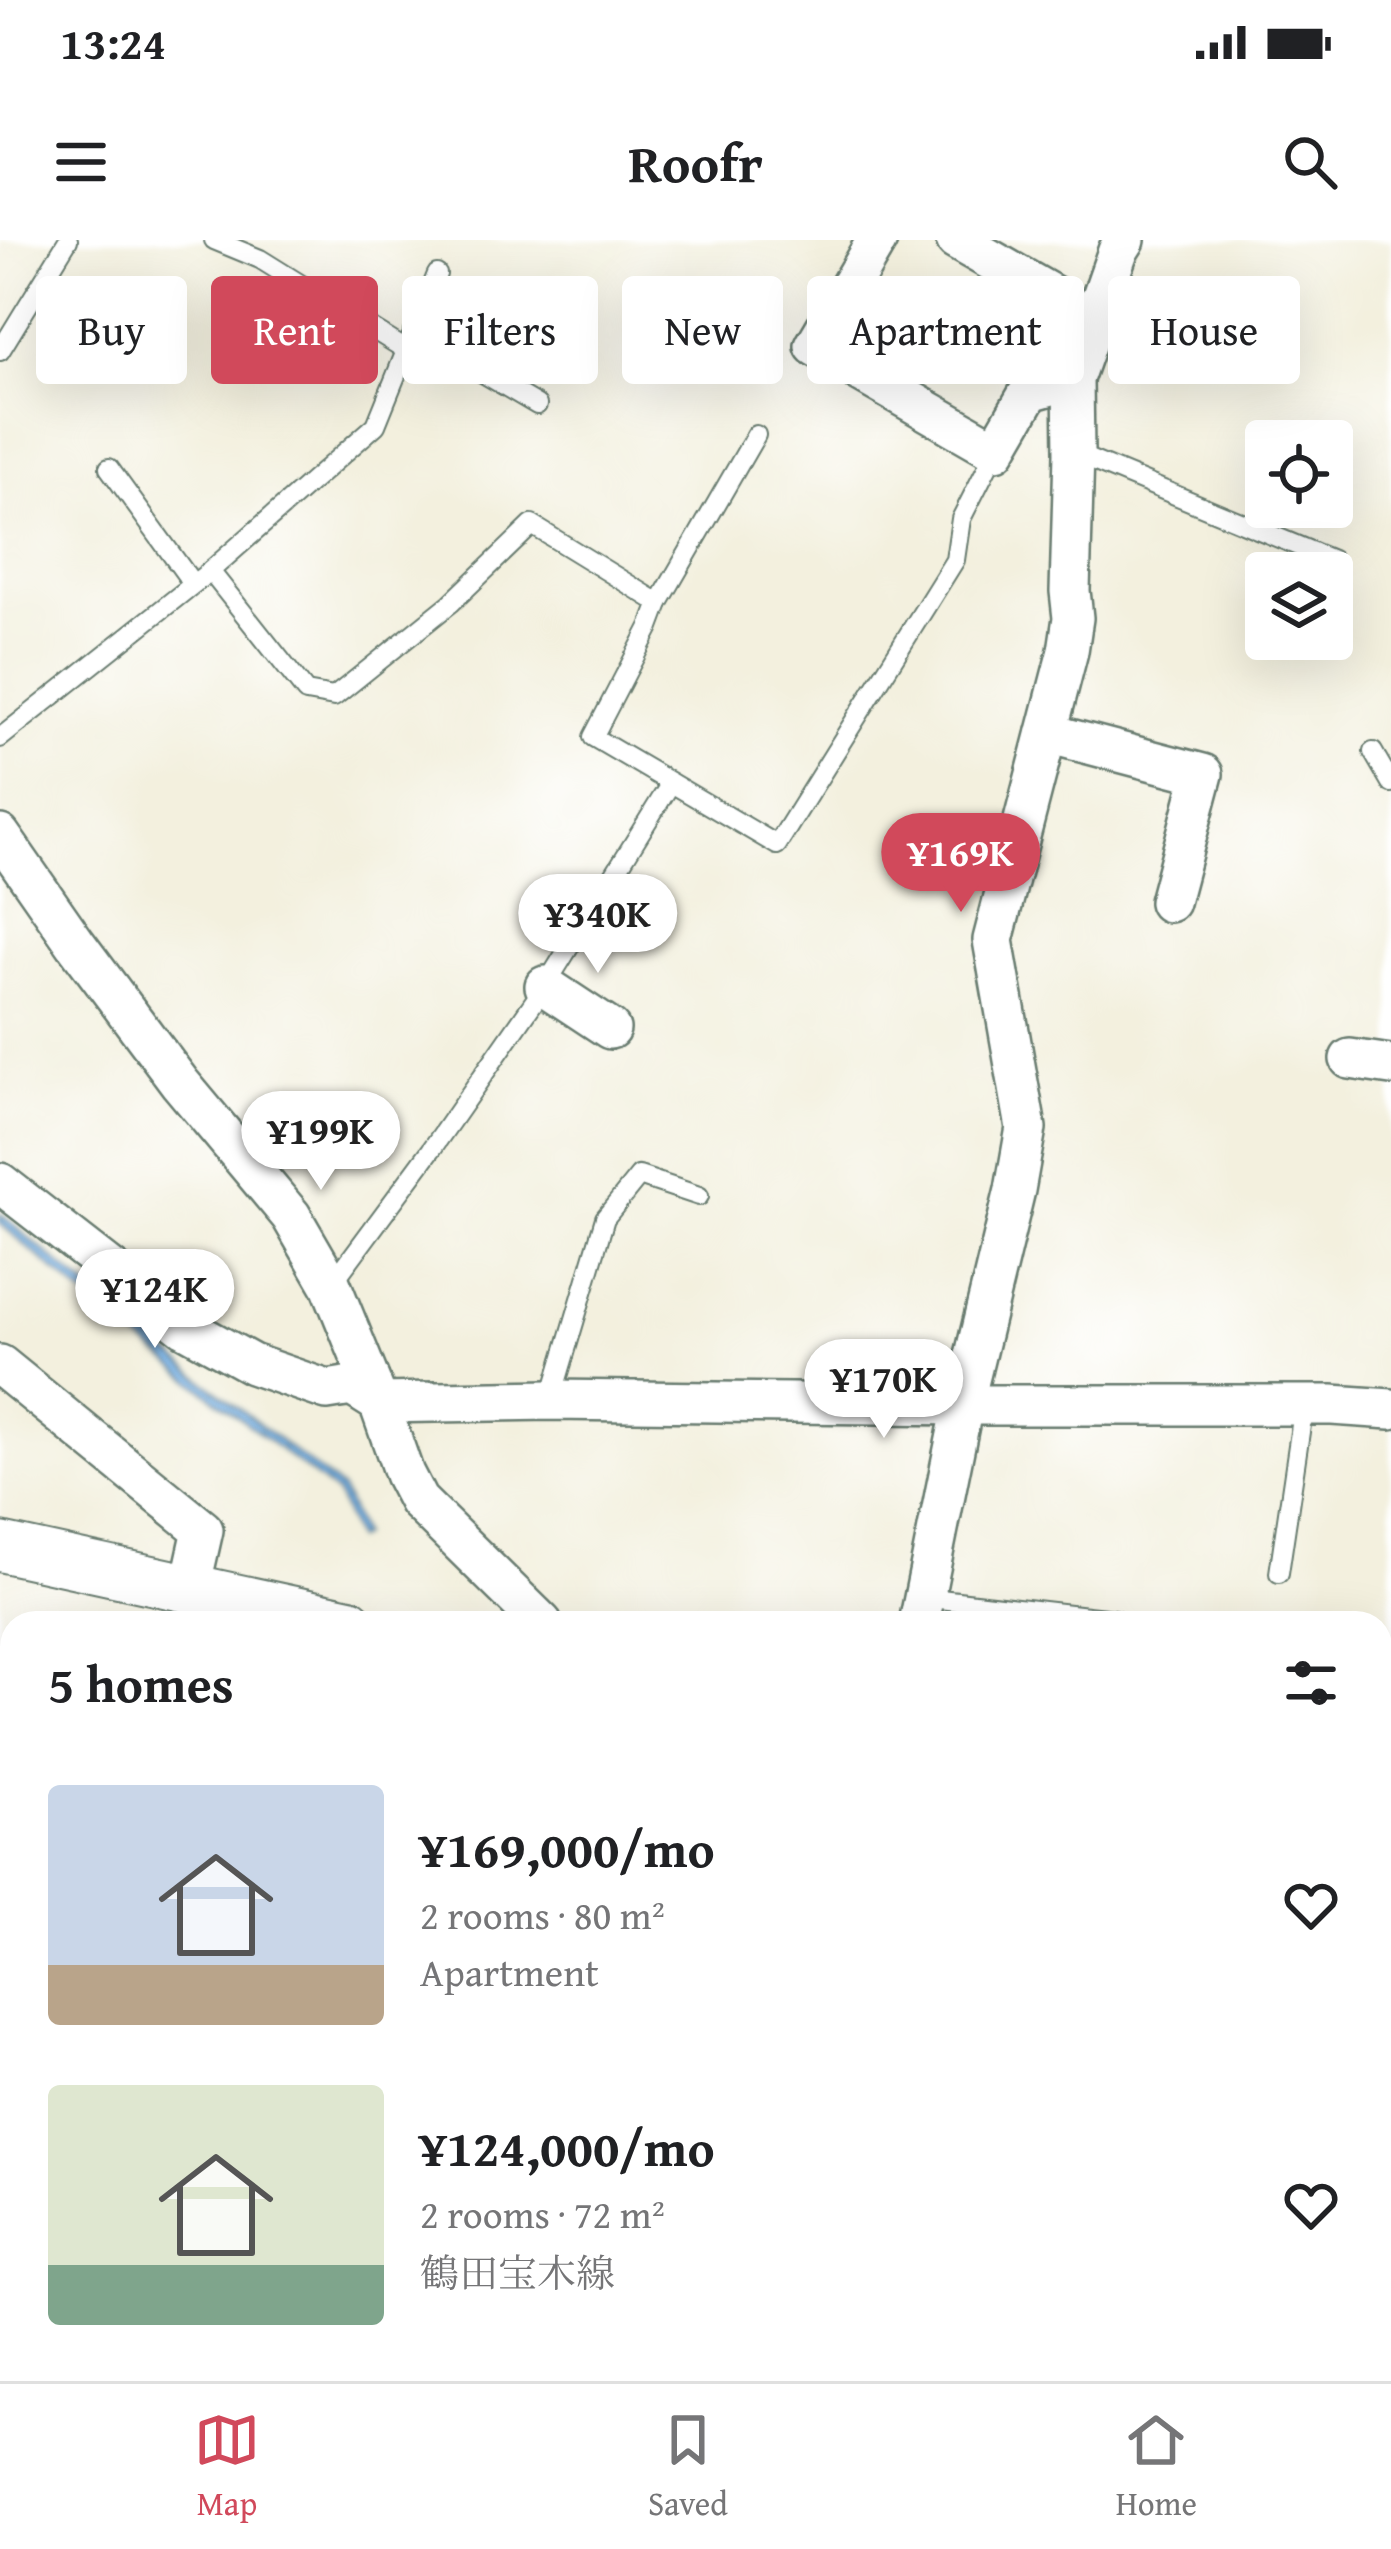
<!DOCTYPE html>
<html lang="en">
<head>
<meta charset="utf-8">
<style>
  body { margin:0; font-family:"Gentium Book Plus","Noto Serif JP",serif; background:#f2f2f2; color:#202124; height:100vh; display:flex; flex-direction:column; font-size:45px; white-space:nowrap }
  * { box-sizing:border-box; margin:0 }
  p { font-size:39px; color:#757577 }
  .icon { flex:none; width:66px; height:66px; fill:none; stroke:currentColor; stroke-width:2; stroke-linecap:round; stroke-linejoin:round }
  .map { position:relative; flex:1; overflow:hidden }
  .sheet { position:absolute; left:0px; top:1371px; width:1392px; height:771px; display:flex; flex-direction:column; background:#fff; border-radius:36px 36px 0 0; box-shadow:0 12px 48px #0002 }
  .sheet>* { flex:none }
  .top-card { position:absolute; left:36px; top:36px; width:1320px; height:108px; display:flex; gap:24px }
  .controls { position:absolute; left:1245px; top:180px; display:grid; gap:24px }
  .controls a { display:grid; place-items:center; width:108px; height:108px; border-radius:12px; background:#fff; box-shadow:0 12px 48px #0002; font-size:60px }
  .price { position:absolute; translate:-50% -102px; padding:0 27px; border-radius:42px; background:#fff; color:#222; font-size:39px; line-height:78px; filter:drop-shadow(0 3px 6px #0008) }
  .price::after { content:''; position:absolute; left:50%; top:72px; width:36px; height:27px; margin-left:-18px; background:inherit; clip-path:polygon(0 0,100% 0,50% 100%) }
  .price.selected { background:#d1495b; color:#fff }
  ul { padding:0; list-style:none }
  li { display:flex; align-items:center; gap:36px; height:300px; padding:0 48px }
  li span { display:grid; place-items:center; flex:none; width:336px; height:240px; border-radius:12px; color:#555 }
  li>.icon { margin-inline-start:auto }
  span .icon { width:144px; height:144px; fill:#fffc; stroke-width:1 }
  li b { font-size:51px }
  h2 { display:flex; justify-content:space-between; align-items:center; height:144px; padding:0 48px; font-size:51px }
  .pill { padding:0 42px; border-radius:12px; background:#fff; box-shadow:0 12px 48px #0002; font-size:42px; line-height:108px }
  .pill.selected { background:#d1495b; color:#fff }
  .status { display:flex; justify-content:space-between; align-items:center; height:84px; padding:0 60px; background:#fff; direction:ltr }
  .status svg { height:33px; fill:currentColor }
  header { display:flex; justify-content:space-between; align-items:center; height:156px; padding:0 48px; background:#fff; font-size:54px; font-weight:700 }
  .menu { display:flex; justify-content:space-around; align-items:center; height:168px; border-top:3px solid #e0e0e0; background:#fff; font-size:33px; color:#757577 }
  .menu a { display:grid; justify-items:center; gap:6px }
  .menu .selected { color:#d1495b }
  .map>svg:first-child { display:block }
</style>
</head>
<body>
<div class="status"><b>13:24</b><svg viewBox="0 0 49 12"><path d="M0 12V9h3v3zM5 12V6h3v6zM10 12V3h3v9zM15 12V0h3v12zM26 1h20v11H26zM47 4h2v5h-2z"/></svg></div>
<header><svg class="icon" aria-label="menu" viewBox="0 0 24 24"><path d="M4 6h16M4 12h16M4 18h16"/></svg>Roofr<svg class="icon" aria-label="search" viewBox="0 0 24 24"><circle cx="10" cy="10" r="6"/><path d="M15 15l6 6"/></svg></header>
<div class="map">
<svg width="1391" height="2141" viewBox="0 0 1391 2141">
  <defs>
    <pattern id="water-ripples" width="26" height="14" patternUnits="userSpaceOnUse" patternTransform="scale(3)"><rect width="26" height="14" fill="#7eb8ef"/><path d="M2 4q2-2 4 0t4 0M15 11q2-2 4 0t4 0" fill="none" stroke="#6797c2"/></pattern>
  </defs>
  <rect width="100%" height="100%" fill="#fff"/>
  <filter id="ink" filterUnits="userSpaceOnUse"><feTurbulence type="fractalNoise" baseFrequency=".00833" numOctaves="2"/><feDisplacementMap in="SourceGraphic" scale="24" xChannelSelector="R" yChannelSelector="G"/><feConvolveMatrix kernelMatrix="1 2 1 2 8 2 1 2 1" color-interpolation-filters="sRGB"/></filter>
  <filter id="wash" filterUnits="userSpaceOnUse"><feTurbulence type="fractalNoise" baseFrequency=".004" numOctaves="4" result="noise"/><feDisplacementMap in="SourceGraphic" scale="48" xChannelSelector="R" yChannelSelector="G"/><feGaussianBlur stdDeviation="2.7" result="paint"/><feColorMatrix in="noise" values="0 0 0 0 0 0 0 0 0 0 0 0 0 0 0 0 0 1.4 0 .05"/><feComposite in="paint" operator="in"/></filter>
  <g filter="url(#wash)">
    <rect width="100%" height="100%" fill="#f3f0de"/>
    <!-- water -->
    <g fill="url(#water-ripples)" stroke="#4e7a92" stroke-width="3">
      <polygon points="0,974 98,1057 342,1250 361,1296 355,1299 337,1254 81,1053 0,983"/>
      <polygon points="789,2130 853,2130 859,2141 794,2141"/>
    </g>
  </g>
  <g filter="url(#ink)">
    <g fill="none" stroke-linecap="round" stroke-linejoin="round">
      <defs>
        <g id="service">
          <polyline points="214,0 260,19 406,110"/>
          <polyline points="413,92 537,165"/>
          <polyline points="0,111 68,0"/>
          <polyline points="1074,213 1332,320"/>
          <polyline points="109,228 193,344"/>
          <polyline points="210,331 306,452 334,457 451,363 532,285 659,363 650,387 593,497 777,605 955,320 961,279 996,210"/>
          <polyline points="659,363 756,195"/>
          <polyline points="0,498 210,331 376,185 437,34"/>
          <polyline points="1373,512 1391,543"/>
          <polyline points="331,1045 431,910 545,746 671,543"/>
          <polyline points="551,1160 605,978 639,936 699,956"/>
          <polyline points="1279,1333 1304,1165"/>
          <polyline points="923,1357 1114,1379"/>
        </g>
        <g id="minor">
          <polyline points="877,0 815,106 996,210 1030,151 1073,139"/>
          <polyline points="956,0 1094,79"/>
          <polyline points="1047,493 1203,534 1169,662"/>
          <polyline points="0,595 76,704 180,843 291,976 331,1045 379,1163 404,1234 418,1261 542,1383"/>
          <polyline points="545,746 610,789"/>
          <polyline points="1350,819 1391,825"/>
          <polyline points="0,943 185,1087 252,1124 327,1150 352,1146 379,1163 551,1160 963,1165 1332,1165 1391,1169"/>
          <polyline points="0,1125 203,1290 190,1348"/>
          <polyline points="919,1383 963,1165 1015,950 1026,888 993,700 1068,411 1073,378 1070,351 1074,213 1073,139 1118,11 1125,0"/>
          <polyline points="0,1611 12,1615"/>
          <polyline points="0,1939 12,1938"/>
          <polyline points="1380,1992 1391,1994"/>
          <polyline points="97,2130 99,2141"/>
          <polyline points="295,2130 296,2141"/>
          <polyline points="506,2130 507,2141"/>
          <polyline points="756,2130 762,2141"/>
          <polyline points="886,2130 890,2141"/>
          <polyline points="1092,2130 1100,2141"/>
        </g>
        <g id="tertiary">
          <polyline points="0,1307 349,1383"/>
          <polyline points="1380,1607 1391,1609"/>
        </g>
      </defs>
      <!-- service casing -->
      <use href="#service" stroke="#697c70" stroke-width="22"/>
      <!-- minor casing -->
      <use href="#minor" stroke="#697c70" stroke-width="44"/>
      <!-- tertiary casing -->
      <use href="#tertiary" stroke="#697c70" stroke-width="52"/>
      <!-- service -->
      <use href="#service" stroke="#fff" stroke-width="18"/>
      <!-- minor -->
      <use href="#minor" stroke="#fff" stroke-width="39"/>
      <!-- tertiary -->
      <use href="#tertiary" stroke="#fff" stroke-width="48"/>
    </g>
  </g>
</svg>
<div class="controls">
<a><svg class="icon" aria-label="locate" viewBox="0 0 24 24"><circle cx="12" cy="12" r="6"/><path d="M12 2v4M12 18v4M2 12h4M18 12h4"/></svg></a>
<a><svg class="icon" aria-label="layers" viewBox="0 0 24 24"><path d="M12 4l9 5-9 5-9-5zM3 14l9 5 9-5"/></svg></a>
</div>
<b class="price selected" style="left:961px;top:675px">¥169K</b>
<b class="price" style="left:598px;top:736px">¥340K</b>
<b class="price" style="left:321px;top:953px">¥199K</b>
<b class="price" style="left:155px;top:1111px">¥124K</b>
<b class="price" style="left:884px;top:1201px">¥170K</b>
<div class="top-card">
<a class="pill">Buy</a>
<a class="pill selected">Rent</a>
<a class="pill">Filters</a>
<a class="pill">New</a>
<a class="pill">Apartment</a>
<a class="pill">House</a>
</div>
<section class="sheet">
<h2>5 homes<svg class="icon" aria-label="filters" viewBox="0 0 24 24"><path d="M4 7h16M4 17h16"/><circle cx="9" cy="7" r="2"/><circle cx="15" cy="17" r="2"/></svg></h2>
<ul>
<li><span style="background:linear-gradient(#c9d6e8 75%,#b9a48a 0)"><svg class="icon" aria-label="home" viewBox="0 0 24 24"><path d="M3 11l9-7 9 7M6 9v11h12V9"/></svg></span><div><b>¥169,000/mo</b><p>2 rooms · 80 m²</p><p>Apartment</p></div><svg class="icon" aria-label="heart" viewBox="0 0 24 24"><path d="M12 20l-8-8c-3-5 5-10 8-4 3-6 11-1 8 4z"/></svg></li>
<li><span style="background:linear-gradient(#dfe7d0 75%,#7fa58c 0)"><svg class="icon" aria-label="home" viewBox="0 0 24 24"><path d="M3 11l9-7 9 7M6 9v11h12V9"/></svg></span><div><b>¥124,000/mo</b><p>2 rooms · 72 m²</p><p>鶴田宝木線</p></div><svg class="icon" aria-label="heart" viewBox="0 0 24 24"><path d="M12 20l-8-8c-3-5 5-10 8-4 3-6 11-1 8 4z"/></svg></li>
</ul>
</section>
</div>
<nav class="menu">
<a class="selected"><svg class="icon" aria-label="map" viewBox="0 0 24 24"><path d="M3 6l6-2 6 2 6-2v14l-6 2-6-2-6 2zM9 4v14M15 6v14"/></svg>Map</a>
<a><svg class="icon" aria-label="saved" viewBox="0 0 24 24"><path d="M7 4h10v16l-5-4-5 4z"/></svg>Saved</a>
<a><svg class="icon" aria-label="home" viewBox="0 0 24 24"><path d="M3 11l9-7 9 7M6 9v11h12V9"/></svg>Home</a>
</nav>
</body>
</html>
